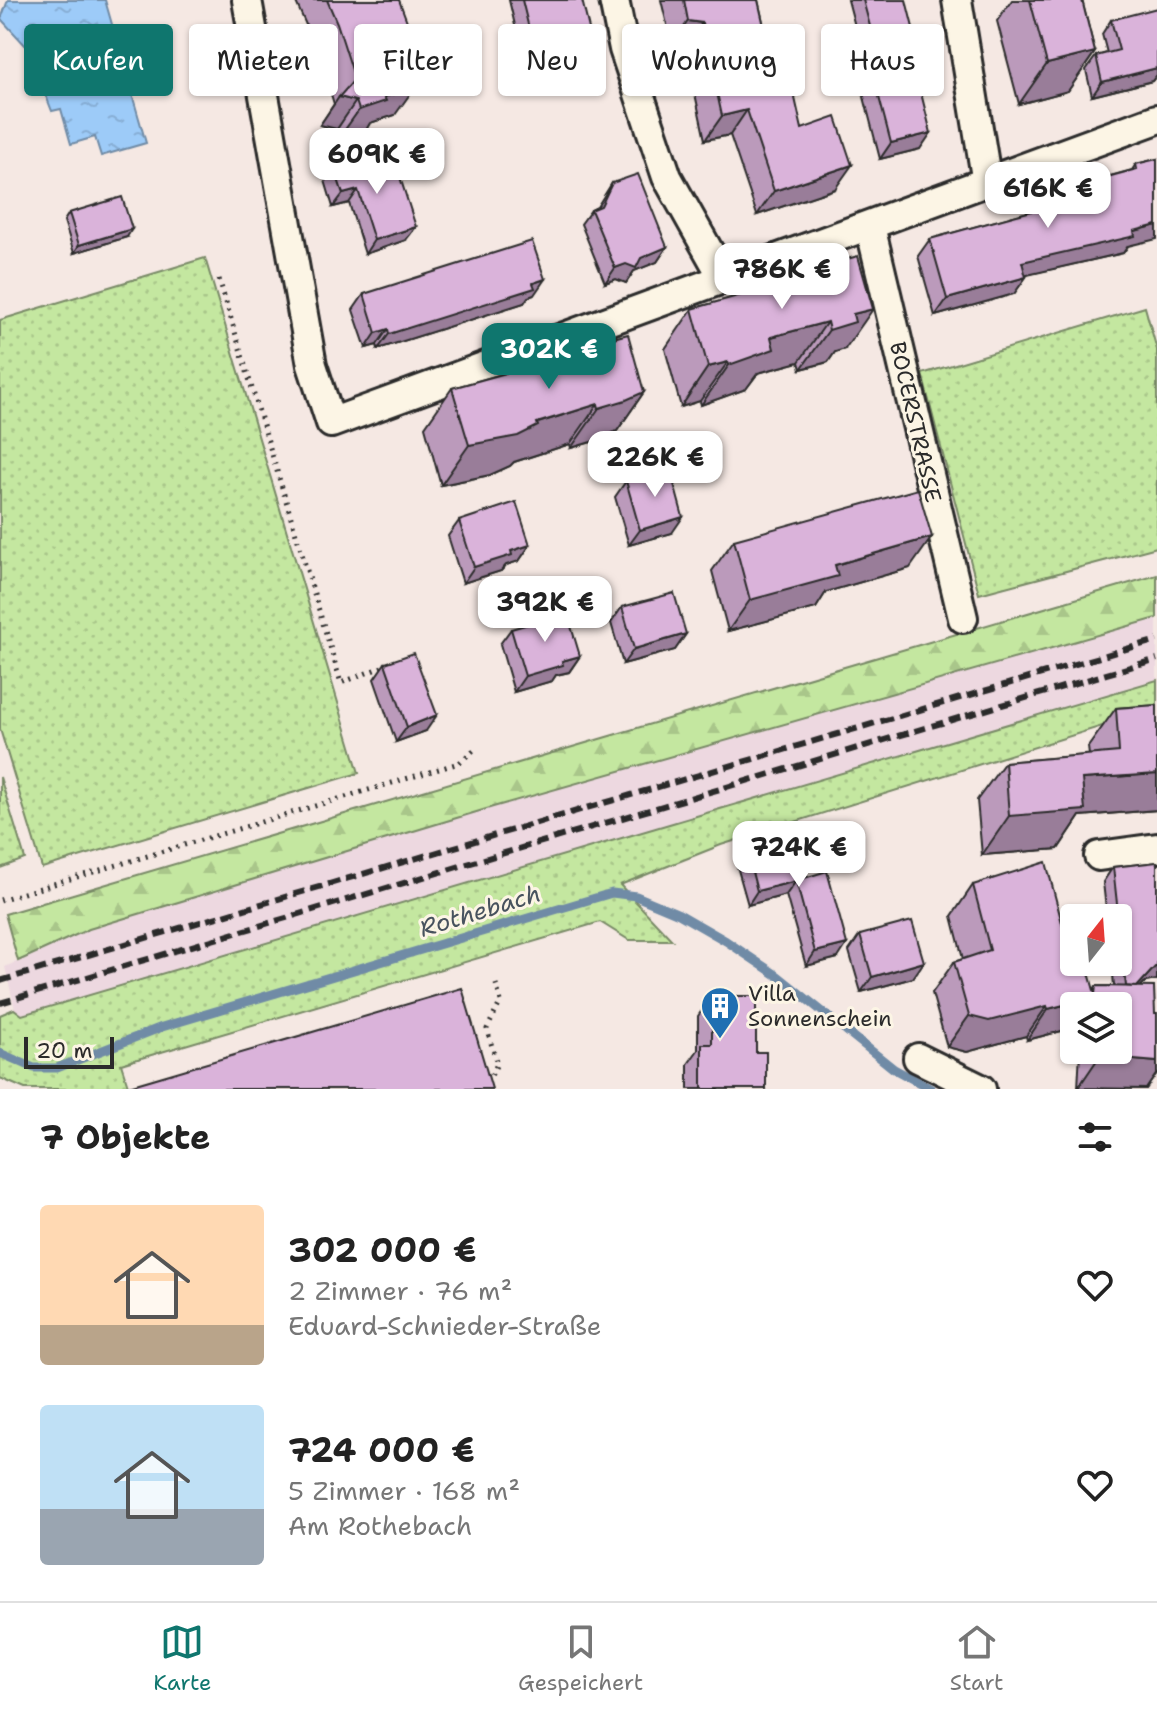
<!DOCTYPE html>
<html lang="de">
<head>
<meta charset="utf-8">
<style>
  body { margin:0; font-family:"Shantell Sans",sans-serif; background:#f2f2f2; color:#222; height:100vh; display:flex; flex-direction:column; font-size:30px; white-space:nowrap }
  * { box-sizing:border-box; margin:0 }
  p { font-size:26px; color:#767676 }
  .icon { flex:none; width:44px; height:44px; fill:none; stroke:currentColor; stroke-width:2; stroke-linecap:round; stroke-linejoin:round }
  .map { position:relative; height:1089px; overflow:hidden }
  .sheet { display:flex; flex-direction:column; background:#fff; flex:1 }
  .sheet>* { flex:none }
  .guide { position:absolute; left:24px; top:24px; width:1110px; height:72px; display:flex; gap:16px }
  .needle { width:52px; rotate:17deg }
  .controls { position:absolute; left:1060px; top:904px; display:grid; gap:16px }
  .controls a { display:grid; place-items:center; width:72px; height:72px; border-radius:8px; background:#fff; box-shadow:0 2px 6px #0004; font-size:40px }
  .scale { position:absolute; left:24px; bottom:20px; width:90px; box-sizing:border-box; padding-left:8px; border:4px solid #2b2b2b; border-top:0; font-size:22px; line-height:28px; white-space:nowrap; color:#2b2b2b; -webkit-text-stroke:6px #fcf5e5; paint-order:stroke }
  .price { position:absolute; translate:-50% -68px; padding:0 18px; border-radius:16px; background:#fff; color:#222; font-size:26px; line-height:52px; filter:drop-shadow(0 2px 4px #0008) }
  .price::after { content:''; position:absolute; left:50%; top:48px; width:24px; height:18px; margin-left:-12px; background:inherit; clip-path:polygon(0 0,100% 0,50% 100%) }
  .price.on { background:#0f766e; color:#fff }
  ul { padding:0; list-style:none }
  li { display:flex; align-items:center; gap:24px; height:200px; padding:0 40px }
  li span { display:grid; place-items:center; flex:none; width:224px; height:160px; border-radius:8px; color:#555 }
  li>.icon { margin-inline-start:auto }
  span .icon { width:96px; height:96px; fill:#fffc; stroke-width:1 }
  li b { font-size:34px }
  h2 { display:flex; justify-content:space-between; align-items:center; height:96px; padding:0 40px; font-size:34px }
  .chip { padding:0 28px; border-radius:8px; background:#fff; box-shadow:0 2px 6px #0004; font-size:28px; line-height:72px }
  .chip.on { background:#0f766e; color:#fff }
  .tabs { display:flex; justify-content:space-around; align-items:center; height:112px; border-top:2px solid #e0e0e0; background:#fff; font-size:22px; color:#767676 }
  .tabs a { display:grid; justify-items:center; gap:4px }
  .tabs .on { color:#0f766e }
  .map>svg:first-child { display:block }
</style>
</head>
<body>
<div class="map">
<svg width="1157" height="1089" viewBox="0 0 1157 1089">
  <defs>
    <pattern id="grass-dots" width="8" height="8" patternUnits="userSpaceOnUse" patternTransform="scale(2)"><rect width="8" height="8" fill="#c4e7a0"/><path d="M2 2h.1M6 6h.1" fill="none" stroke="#a9c68a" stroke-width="1.8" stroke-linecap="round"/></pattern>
    <pattern id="forest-firs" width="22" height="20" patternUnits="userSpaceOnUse" patternTransform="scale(2)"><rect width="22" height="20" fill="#c4e7a0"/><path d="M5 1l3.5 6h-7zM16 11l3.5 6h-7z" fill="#a9c68a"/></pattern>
    <pattern id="water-ripples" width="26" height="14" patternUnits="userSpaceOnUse" patternTransform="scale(2)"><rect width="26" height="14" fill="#9dcbf8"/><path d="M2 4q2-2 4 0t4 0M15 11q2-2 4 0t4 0" fill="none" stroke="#87aed5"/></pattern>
  </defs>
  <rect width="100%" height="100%" fill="#f5e8e3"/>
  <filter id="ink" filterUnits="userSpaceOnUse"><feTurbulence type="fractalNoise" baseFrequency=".0125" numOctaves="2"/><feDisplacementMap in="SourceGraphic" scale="16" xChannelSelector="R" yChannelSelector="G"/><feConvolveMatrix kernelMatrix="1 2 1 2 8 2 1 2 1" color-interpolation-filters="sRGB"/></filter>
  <g filter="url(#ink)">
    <!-- built -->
    <polygon fill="#edd8e0" points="1157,618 1157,680 21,1015 15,1009 5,967 89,929 493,807"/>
    <!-- grass -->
    <g fill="url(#grass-dots)" stroke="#788966" stroke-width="2">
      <polygon points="205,258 359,773 42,868 0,729 0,320"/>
      <polygon points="1145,307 1157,350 1157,547 979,594 922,374"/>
      <polygon points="1157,680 1157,709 721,845 620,885 672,940 629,940 600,922 121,1064 129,1089 25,1089 0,1078 0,1015 14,1009 22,1015"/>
      <polygon points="0,777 25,859 0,868"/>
    </g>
    <!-- forest -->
    <polygon fill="url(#forest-firs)" stroke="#788966" stroke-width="2" points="1157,575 1157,618 493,807 89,929 18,961 5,914"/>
    <!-- water -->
    <polygon fill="url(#water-ripples)" stroke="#6f8ba6" stroke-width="2" points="8,0 105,0 146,143 101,156 95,137 71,144 61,109 52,111 27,47 1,19"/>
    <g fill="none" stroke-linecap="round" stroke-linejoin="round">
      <!-- stream -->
      <polyline stroke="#6f8ba6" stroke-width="9" points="0,1053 34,1068 57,1068 162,1027 612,893 636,896 679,914 726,941 778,976 894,1069 931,1089"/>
      <defs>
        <g id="minor">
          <polyline points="247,0 312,365 331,423 1157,119"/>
          <polyline points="614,0 624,49 667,177 723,277"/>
          <polyline points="957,0 987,183"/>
          <polyline points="870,226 963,618"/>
          <polyline points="1099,856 1157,848"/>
          <polyline points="918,1058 981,1089"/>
        </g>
      </defs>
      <!-- minor casing -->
      <use href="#minor" stroke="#2b2b2b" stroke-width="34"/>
      <!-- path -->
      <g stroke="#2b2b2b" stroke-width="5" stroke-dasharray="2 6" stroke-linecap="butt">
        <polyline points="219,279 341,683 387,665"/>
        <polyline points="0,900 459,763 476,748"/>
        <polyline points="484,1089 497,1064 487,1029 501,1001 496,984"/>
      </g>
      <!-- minor -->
      <use href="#minor" stroke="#fcf5e5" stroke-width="28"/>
      <!-- rail -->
      <g stroke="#2b2b2b" stroke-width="6" stroke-dasharray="12 6" stroke-linecap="butt">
        <polyline points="0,981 1157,640"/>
        <polyline points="0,1003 1157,659"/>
      </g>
    </g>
    <!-- wall -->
    <g fill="#bb9abb" stroke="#2b2b2b" stroke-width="2" fill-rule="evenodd">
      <polygon points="295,0 399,0 405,56 395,115 370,123 366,130 339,138 337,129 320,125 334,104 318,52"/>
      <polygon points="509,0 582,0 587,76 562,84 558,72 545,76 540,73 527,76"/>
      <polygon points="661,0 758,0 769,48 802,129 835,189 757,215 730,135 705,140 685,47 672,45"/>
      <polygon points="848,0 906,0 919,85 920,149 880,159 863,93 870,83"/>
      <polygon points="1012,0 1082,0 1095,52 1068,91 1019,104 997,21"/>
      <polygon points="1111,20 1156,76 1152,81 1092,96 1086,70 1096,56 1107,53 1102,34"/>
      <polygon points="1157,159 1128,246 1123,253 1025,275 1026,277 1014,294 935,316 918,256 930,239 1032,211 1037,203 1049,200 1055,191 1132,170 1136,164"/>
      <polygon points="333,164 377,181 406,240 365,254 349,203 333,207 324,177"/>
      <polygon points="612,183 667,247 657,262 634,271 626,283 616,279 605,283 581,224 591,210 597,207"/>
      <polygon points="69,213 127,237 74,253 64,221"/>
      <polygon points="792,274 845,349 835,352 828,362 801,369 799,362 758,373 746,389 701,405 700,401 681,407 665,349 692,309 786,283"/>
      <polygon points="364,294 534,295 528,297 524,303 378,349 377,345 366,348 353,310"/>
      <polygon points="562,352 644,392 617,431 598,440 571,448 570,444 514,462 510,466 490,475 441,485 425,427 452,388 558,358"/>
      <polygon points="626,481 672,533 629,545 615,497"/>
      <polygon points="459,521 530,545 519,561 506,565 501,571 463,583 448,536"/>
      <polygon points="734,540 910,568 826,592 816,608 728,631 712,571"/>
      <polygon points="622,607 686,634 675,650 623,664 611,623"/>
      <polygon points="511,629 580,656 569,672 556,675 552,681 514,692 500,644"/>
      <polygon points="385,663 426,731 396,742 374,679"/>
      <polygon points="1157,705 1157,810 1080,816 1058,849 982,855 977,800 1005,762 1089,755 1088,747 1116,708"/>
      <polygon points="745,845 801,879 838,958 806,966 786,895 748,905 735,859"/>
      <path d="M 1157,862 L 1157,980 L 1145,982 L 1140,987 L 1155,1014 L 1157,1014 L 1157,1073 L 1146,1089 L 1078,1088 L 1080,1051 L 1070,1050 L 1073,1028 L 1027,1040 L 1026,1036 L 967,1052 L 947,1047 L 932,993 L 954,962 L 963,959 L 952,916 L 973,885 L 1071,957 L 1094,990 L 1096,986 L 1114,986 L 1112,962 L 1118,962 L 1118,918 L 1107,918 L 1103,882 L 1113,867 ZM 1074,1006 L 1118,1006 L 1118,1050 L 1074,1050 Z"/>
      <polygon points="860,935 913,978 861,992 849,951"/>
      <polygon points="712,996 756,1052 766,1089 688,1089 688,1064 698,1050 698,1016"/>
    </g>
    <!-- shaded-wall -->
    <g fill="#997d99" stroke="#2b2b2b" stroke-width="2">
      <polygon points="688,21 702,23 685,47 672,45"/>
      <polygon points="415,43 395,71 402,47"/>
      <polygon points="1095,52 1068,91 1019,104 1047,64"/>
      <polygon points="568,57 558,72 545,76 555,62"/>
      <polygon points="550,58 540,73 527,76 537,61"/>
      <polygon points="597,62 587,76 562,84 572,70"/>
      <polygon points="1157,68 1157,75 1152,81 1092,96 1102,82"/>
      <polygon points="925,75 914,91 917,77"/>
      <polygon points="415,87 395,115 370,123 366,130 339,138 359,110 384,97"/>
      <polygon points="339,97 356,101 337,129 320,125"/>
      <polygon points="747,110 730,135 705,140 722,116"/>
      <polygon points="931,133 920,149 880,159 891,143"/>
      <polygon points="852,165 835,189 757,215 774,191"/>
      <polygon points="358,190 349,203 333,207 343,194"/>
      <polygon points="1157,225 1157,239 1128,246 1123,253 1010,279 1022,262"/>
      <polygon points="416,227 406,240 365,254 374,240"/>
      <polygon points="132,229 127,237 74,253 79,245"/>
      <polygon points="667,247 657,262 634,271 626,283 616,279 605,283 615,268"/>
      <polygon points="1026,277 1014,294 935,316 947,299"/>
      <polygon points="545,279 534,295 528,297 524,303 378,349 389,334"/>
      <polygon points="873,309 845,349 835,352 828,362 801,369 829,330 853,314"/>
      <polygon points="827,322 799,362 758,373 746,389 701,405 729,365 771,337"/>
      <polygon points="388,329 377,345 366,348 376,333"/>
      <polygon points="728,362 700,401 681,407 708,367"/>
      <polygon points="644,392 617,431 598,440 571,448 599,408"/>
      <polygon points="598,404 570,444 514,462 510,466 490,475 441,485 469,445"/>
      <polygon points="683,517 672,533 629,545 640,530"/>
      <polygon points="932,537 910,568 826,592 816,608 728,631 750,600 835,565"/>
      <polygon points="530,545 519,561 506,565 501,571 463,583 474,567 511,551"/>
      <polygon points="686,634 675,650 623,664 634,649"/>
      <polygon points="580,656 569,672 556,675 552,681 514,692 525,676 562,661"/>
      <polygon points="437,715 426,731 396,742 407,727"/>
      <polygon points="1157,774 1157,810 1080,816 1058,849 982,855 1009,816 1082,779"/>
      <polygon points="796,881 786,895 748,905 757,891"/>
      <polygon points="847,944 838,958 806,966 815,952"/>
      <polygon points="924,962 913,978 861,992 872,977"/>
      <polygon points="1155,967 1157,967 1157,980 1145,982 1118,1011 1127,997"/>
      <polygon points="1095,997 1088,1006 1074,1006 1073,1028 1027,1040 1048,1009"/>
      <polygon points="1047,1006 1026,1036 967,1052 947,1047 969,1016"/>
      <polygon points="1074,1043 1074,1050 1081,1050 1080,1051 1070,1050"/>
      <polygon points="1099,1057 1157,1062 1157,1073 1146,1089 1078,1088"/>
    </g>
    <!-- building -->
    <g fill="#dab3da" stroke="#2b2b2b" stroke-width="2">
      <polygon points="327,0 399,0 415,43 402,47 415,87 384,97 386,101 359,110 356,101 339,97 355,79 337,23"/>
      <polygon points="522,0 582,0 597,62 572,70 568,57 555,62 550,58 537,61"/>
      <polygon points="684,0 758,0 769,48 783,45 802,129 836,117 852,165 774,191 747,110 722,116 702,23 688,21"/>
      <polygon points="863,0 906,0 925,75 917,77 931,133 891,143 874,78 883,75"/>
      <polygon points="1030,0 1082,0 1095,52 1047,64"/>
      <polygon points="1157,8 1157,68 1102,82 1096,56 1119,50 1111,20"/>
      <polygon points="368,153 377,181 399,174 416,227 374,240 358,190 343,194 333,164"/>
      <polygon points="1157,159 1157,225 1134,231 1135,236 1022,262 1026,277 947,299 930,239 1039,209 1037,203 1057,198 1055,191 1137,169 1136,164"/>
      <polygon points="638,174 667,247 641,258 636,268 626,264 615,268 591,210 601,206 612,183"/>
      <polygon points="122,197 132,229 79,245 69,213"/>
      <polygon points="532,241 545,279 533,283 535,288 389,334 388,329 376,333 364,294"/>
      <polygon points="858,256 873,309 853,314 855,322 829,330 827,322 771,337 774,349 729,365 728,362 708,367 692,309 794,280 792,274"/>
      <polygon points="628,334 644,392 626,400 599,408 598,404 537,423 538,426 518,436 469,445 452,388 564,357 562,352"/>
      <polygon points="670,469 683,517 640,530 626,481"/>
      <polygon points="918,489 932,537 835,565 838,576 750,600 734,540"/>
      <polygon points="516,502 530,545 511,551 512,555 474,567 459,521"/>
      <polygon points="674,593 686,634 634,649 622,607"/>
      <polygon points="567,613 580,656 562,661 563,665 525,676 511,629"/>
      <polygon points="414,653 437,715 407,727 385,663"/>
      <polygon points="1157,705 1157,774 1082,779 1085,810 1009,816 1005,762 1119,752 1116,708"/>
      <polygon points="788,833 801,879 827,871 847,944 815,952 796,881 757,891 745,845"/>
      <polygon points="1046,862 1071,957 1074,956 1074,962 1086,962 1095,994 1096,986 1154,987 1155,1014 1157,1014 1157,1062 1099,1057 1100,1050 1118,1050 1118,1006 1093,1006 1095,997 1048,1009 1047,1006 989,1021 969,1016 954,962 990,950 973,885"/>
      <polygon points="1157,862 1157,967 1155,967 1137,987 1126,986 1113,867"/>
      <polygon points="912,921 924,962 872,977 860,935"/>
      <polygon points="462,988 492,1089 130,1089 129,1086"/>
      <polygon points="712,996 756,996 756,1052 766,1052 766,1089 702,1089 702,1044 712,1044"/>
    </g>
  </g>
  <!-- icons -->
  <defs>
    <symbol id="building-pin" viewBox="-11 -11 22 30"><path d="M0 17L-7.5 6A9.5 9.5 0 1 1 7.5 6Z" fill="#1f6fb2" stroke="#fcf5e5"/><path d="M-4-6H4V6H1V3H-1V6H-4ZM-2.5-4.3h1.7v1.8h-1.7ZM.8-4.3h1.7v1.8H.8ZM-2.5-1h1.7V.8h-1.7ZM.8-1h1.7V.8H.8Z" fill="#fff"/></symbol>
  </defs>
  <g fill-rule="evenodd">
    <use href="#building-pin" x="698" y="984" width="44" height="60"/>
  </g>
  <g text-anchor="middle" stroke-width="6" stroke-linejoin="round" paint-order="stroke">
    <!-- street labels -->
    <g font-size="22" fill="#2b2b2b" stroke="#fcf5e5">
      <text transform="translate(916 422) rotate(77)" y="8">BOCERSTRASSE</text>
    </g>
    <!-- poi labels -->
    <g font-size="22" fill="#2b2b2b" stroke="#fcf5e5" text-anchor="start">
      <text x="748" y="1001">Villa<tspan x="748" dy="25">Sonnenschein</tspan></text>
    </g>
    <!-- water labels -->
    <g font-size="24" font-style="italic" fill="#48535e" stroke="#fcf5e5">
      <text transform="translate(480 911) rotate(-17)" y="8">Rothebach</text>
    </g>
  </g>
</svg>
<div class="controls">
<a><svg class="needle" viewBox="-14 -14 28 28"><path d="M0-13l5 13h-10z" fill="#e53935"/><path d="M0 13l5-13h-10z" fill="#767676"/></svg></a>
<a><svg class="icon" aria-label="layers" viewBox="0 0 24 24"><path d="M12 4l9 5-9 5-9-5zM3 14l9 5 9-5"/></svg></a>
</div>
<div class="scale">20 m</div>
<b class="price" style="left:377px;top:196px">609K €</b>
<b class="price" style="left:1048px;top:230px">616K €</b>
<b class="price" style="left:782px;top:311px">786K €</b>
<b class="price on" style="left:549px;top:391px">302K €</b>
<b class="price" style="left:655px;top:499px">226K €</b>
<b class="price" style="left:545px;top:644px">392K €</b>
<b class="price" style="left:799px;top:889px">724K €</b>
<div class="guide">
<a class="chip on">Kaufen</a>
<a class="chip">Mieten</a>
<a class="chip">Filter</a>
<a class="chip">Neu</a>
<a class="chip">Wohnung</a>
<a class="chip">Haus</a>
</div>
</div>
<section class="sheet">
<h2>7 Objekte<svg class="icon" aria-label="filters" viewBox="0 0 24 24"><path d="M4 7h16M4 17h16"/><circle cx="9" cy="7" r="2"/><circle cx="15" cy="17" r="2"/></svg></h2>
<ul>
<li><span style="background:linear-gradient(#ffd9b3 75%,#b9a48a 0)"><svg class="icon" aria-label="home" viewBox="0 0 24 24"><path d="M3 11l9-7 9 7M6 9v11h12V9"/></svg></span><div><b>302 000 €</b><p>2 Zimmer · 76 m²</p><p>Eduard-Schnieder-Straße</p></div><svg class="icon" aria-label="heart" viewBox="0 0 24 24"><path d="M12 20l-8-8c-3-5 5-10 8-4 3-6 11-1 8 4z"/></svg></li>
<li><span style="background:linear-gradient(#bfe0f5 65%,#9aa5b1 0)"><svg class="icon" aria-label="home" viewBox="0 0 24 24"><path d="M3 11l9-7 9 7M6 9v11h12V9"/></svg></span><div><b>724 000 €</b><p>5 Zimmer · 168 m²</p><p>Am Rothebach</p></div><svg class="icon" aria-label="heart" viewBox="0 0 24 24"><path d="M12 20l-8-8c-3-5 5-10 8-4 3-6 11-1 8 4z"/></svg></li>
</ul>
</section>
<nav class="tabs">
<a class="on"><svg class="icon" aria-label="map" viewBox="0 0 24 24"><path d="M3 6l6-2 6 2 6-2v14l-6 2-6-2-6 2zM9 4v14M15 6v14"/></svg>Karte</a>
<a><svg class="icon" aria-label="saved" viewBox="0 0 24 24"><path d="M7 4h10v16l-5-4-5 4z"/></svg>Gespeichert</a>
<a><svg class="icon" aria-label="home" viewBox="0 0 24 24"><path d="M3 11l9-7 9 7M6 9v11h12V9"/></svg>Start</a>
</nav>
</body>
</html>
